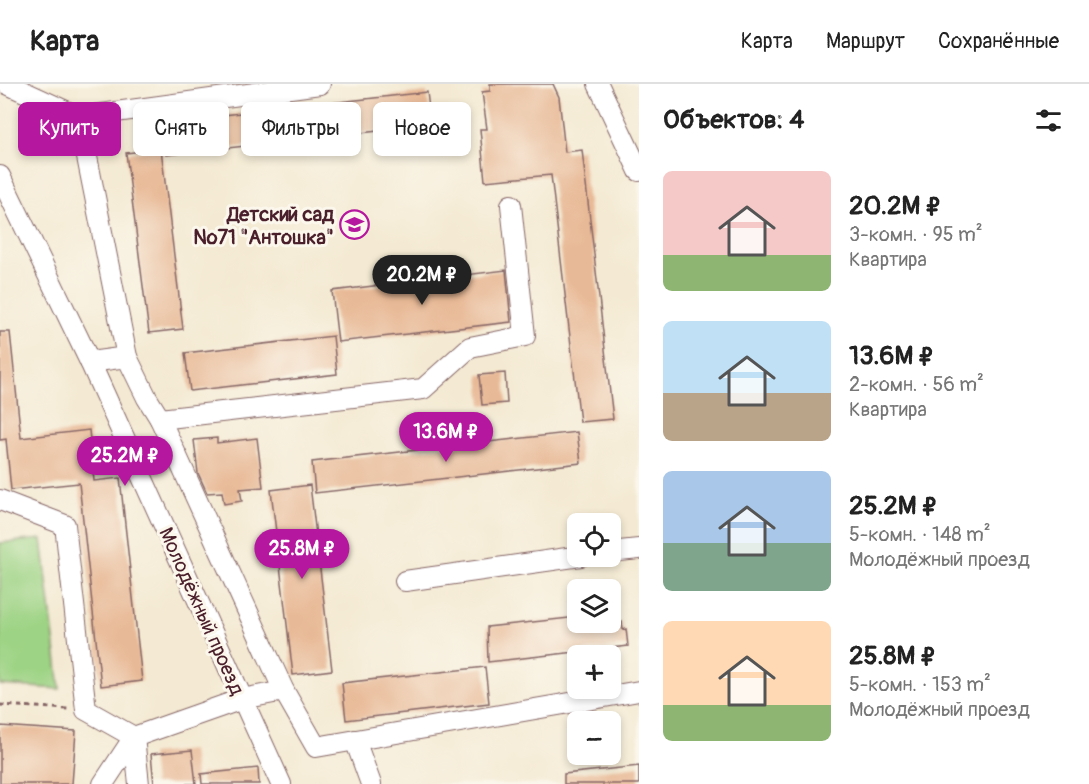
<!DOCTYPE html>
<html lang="ru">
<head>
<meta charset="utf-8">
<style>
  body { margin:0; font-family:Pangolin,sans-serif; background:#f6f6f6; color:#222; height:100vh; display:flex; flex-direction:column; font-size:22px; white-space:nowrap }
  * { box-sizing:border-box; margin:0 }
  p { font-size:20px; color:#767676 }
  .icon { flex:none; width:33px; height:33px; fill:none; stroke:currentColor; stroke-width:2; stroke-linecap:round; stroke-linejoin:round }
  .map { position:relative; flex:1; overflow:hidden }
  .side { display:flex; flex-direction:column; background:#fff; width:450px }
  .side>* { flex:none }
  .guide { position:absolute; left:18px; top:18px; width:531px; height:54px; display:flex; gap:12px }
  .controls { position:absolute; left:567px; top:429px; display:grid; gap:12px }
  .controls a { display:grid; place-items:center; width:54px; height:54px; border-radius:9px; background:#fff; box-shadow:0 3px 9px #0003; font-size:30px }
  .price { position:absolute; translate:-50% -51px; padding:0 14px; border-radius:21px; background:#b5179e; color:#fff; font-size:20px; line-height:39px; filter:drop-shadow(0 2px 3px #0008) }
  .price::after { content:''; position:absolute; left:50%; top:36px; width:18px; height:14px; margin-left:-9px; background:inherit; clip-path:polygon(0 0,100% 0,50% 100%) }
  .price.on { background:#222; color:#fff }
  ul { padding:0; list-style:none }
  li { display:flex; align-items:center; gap:18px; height:150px; padding:0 24px }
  li span { display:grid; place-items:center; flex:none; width:168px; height:120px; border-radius:9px; color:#555 }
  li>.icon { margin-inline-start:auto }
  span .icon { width:72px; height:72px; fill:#fffc; stroke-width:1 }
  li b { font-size:26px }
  h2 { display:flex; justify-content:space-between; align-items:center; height:72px; padding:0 24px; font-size:26px }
  .pill { padding:0 21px; border-radius:9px; background:#fff; box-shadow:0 3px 9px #0003; font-size:21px; line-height:54px }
  .pill.on { background:#b5179e; color:#fff }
  header { display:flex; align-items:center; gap:36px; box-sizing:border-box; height:84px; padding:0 30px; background:#fff; border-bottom:2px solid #e0e0e0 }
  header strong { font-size:28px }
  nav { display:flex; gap:33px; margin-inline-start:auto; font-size:21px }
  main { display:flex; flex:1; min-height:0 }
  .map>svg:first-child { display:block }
</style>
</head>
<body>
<header>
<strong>Карта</strong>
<nav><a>Карта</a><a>Маршрут</a><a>Сохранённые</a></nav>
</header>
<main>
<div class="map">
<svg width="639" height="700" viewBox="0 0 639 700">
  <rect width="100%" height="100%" fill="#fbf7ec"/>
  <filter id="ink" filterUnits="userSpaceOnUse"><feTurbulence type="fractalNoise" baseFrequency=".0167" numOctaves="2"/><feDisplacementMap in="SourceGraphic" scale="12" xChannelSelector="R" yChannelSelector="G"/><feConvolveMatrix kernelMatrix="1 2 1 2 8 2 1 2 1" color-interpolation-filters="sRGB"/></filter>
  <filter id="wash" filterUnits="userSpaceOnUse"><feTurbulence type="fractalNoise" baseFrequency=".008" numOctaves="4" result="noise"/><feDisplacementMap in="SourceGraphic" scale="24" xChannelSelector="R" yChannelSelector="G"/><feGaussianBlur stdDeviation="1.35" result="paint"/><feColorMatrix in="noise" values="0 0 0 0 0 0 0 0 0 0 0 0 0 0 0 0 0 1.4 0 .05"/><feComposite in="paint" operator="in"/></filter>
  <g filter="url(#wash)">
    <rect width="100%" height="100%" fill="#f4ead3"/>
    <!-- green -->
    <polygon fill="#9dd384" stroke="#747958" stroke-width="1.5" points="42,455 60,605 0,601 0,459"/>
    <g id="blocks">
      <!-- building -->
      <g fill="#e8b996">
        <polygon points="490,0 553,0 559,13 565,68 582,66 613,335 580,338 551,91 485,97 480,45 487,45 482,8 490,7"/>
        <polygon points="427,8 431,41 166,71 162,38"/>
        <polygon points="161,65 183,245 149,249 126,69"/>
        <polygon points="506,186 511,238 338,258 332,207"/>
        <polygon points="0,248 10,248 21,354 89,346 94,397 120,394 142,597 101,602 79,399 11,406 6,355 0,356"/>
        <polygon points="333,252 337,290 190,307 185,269"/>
        <polygon points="505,289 507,319 482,321 479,291"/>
        <polygon points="577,348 581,379 315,409 312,378"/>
        <polygon points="217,354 217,359 257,354 263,403 240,405 242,417 224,420 222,408 207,409 198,389 194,356"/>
        <polygon points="310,401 332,586 293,591 271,406"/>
        <polygon points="578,533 578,538 622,538 623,546 626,545 628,562 488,578 487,543"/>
        <polygon points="485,583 489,619 346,636 342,599"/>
        <polygon points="0,642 76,647 72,700 0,700"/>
        <polygon points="192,666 196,700 154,700 151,670"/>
        <polygon points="639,682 639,700 564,700 564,690"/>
        <polygon points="258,684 259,700 202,700 201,690"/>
      </g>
    </g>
  </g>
  <g filter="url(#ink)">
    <use href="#blocks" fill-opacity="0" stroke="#866666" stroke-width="1.5"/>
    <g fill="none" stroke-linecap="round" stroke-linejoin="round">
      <defs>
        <g id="minor">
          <polyline points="7,0 79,33"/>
          <polyline points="598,0 639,87"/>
          <polyline points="0,92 90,278 281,700"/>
          <polyline points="127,273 147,314 160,335 423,305 470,263 525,252 511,121"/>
          <polyline points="90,278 127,273 79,33 320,0"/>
          <polyline points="160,335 284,607"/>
          <polyline points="0,416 65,441 86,626 134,653 139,700"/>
          <polyline points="610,468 639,465"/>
          <polyline points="405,497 581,472"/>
          <polyline points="355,656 371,700"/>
          <polyline points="103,700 134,653 242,615 284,607 316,663 639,607"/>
        </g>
      </defs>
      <!-- minor casing -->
      <use href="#minor" stroke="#866666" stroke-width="22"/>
      <!-- path -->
      <polyline stroke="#866666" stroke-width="3" stroke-dasharray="4.5 4.5" stroke-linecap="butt" points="0,621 69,625"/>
      <!-- minor -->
      <use href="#minor" stroke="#fff" stroke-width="20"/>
    </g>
  </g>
  <!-- icons -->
  <defs>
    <symbol id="school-ring" viewBox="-11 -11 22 22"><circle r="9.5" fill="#fbf7ec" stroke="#b5179e" stroke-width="1.5"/><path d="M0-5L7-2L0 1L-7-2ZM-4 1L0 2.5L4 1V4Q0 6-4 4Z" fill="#b5179e"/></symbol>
  </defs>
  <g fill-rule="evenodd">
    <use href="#school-ring" x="338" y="124" width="33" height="33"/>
  </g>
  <g text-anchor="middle" stroke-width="6" stroke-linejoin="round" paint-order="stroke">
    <!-- poi labels -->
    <g font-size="20" font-weight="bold" fill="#4a1f2b" stroke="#fbf7ec" text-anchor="end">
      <text x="334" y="137">Детский сад<tspan x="334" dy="23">№71 "Антошка"</tspan></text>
    </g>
    <!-- street labels -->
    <g font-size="20" fill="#4a1f2b" stroke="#fbf7ec">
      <text transform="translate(202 527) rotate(66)" y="7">Молодёжный проезд</text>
    </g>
  </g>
</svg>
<div class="controls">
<a><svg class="icon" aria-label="locate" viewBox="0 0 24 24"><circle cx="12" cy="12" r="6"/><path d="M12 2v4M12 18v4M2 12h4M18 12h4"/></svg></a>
<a><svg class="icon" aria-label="layers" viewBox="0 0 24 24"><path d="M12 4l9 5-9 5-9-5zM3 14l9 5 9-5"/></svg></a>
<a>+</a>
<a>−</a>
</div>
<b class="price on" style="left:422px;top:222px">20.2M ₽</b>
<b class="price" style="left:446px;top:379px">13.6M ₽</b>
<b class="price" style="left:125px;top:403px">25.2M ₽</b>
<b class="price" style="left:302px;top:496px">25.8M ₽</b>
<div class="guide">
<a class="pill on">Купить</a>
<a class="pill">Снять</a>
<a class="pill">Фильтры</a>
<a class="pill">Новое</a>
</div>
</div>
<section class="side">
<h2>Объектов: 4<svg class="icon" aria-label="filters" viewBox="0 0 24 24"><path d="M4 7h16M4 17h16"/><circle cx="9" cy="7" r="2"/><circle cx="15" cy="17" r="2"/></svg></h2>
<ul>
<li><span style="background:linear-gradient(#f6c9c9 70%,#8fb573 0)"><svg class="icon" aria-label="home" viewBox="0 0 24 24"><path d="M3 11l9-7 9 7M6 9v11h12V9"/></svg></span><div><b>20.2M ₽</b><p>3-комн. · 95 m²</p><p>Квартира</p></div></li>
<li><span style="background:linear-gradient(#bfe0f5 60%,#b9a48a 0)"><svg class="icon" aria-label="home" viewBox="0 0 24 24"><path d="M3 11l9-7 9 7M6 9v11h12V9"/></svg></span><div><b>13.6M ₽</b><p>2-комн. · 56 m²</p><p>Квартира</p></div></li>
<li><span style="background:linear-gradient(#a9c7e8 60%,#7fa58c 0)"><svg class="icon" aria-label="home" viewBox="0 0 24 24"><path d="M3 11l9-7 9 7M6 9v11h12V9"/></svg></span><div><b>25.2M ₽</b><p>5-комн. · 148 m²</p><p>Молодёжный проезд</p></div></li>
<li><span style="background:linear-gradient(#ffd9b3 70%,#8fb573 0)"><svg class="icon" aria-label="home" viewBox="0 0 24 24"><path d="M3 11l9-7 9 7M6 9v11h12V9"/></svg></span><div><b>25.8M ₽</b><p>5-комн. · 153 m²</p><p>Молодёжный проезд</p></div></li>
</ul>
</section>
</main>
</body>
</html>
